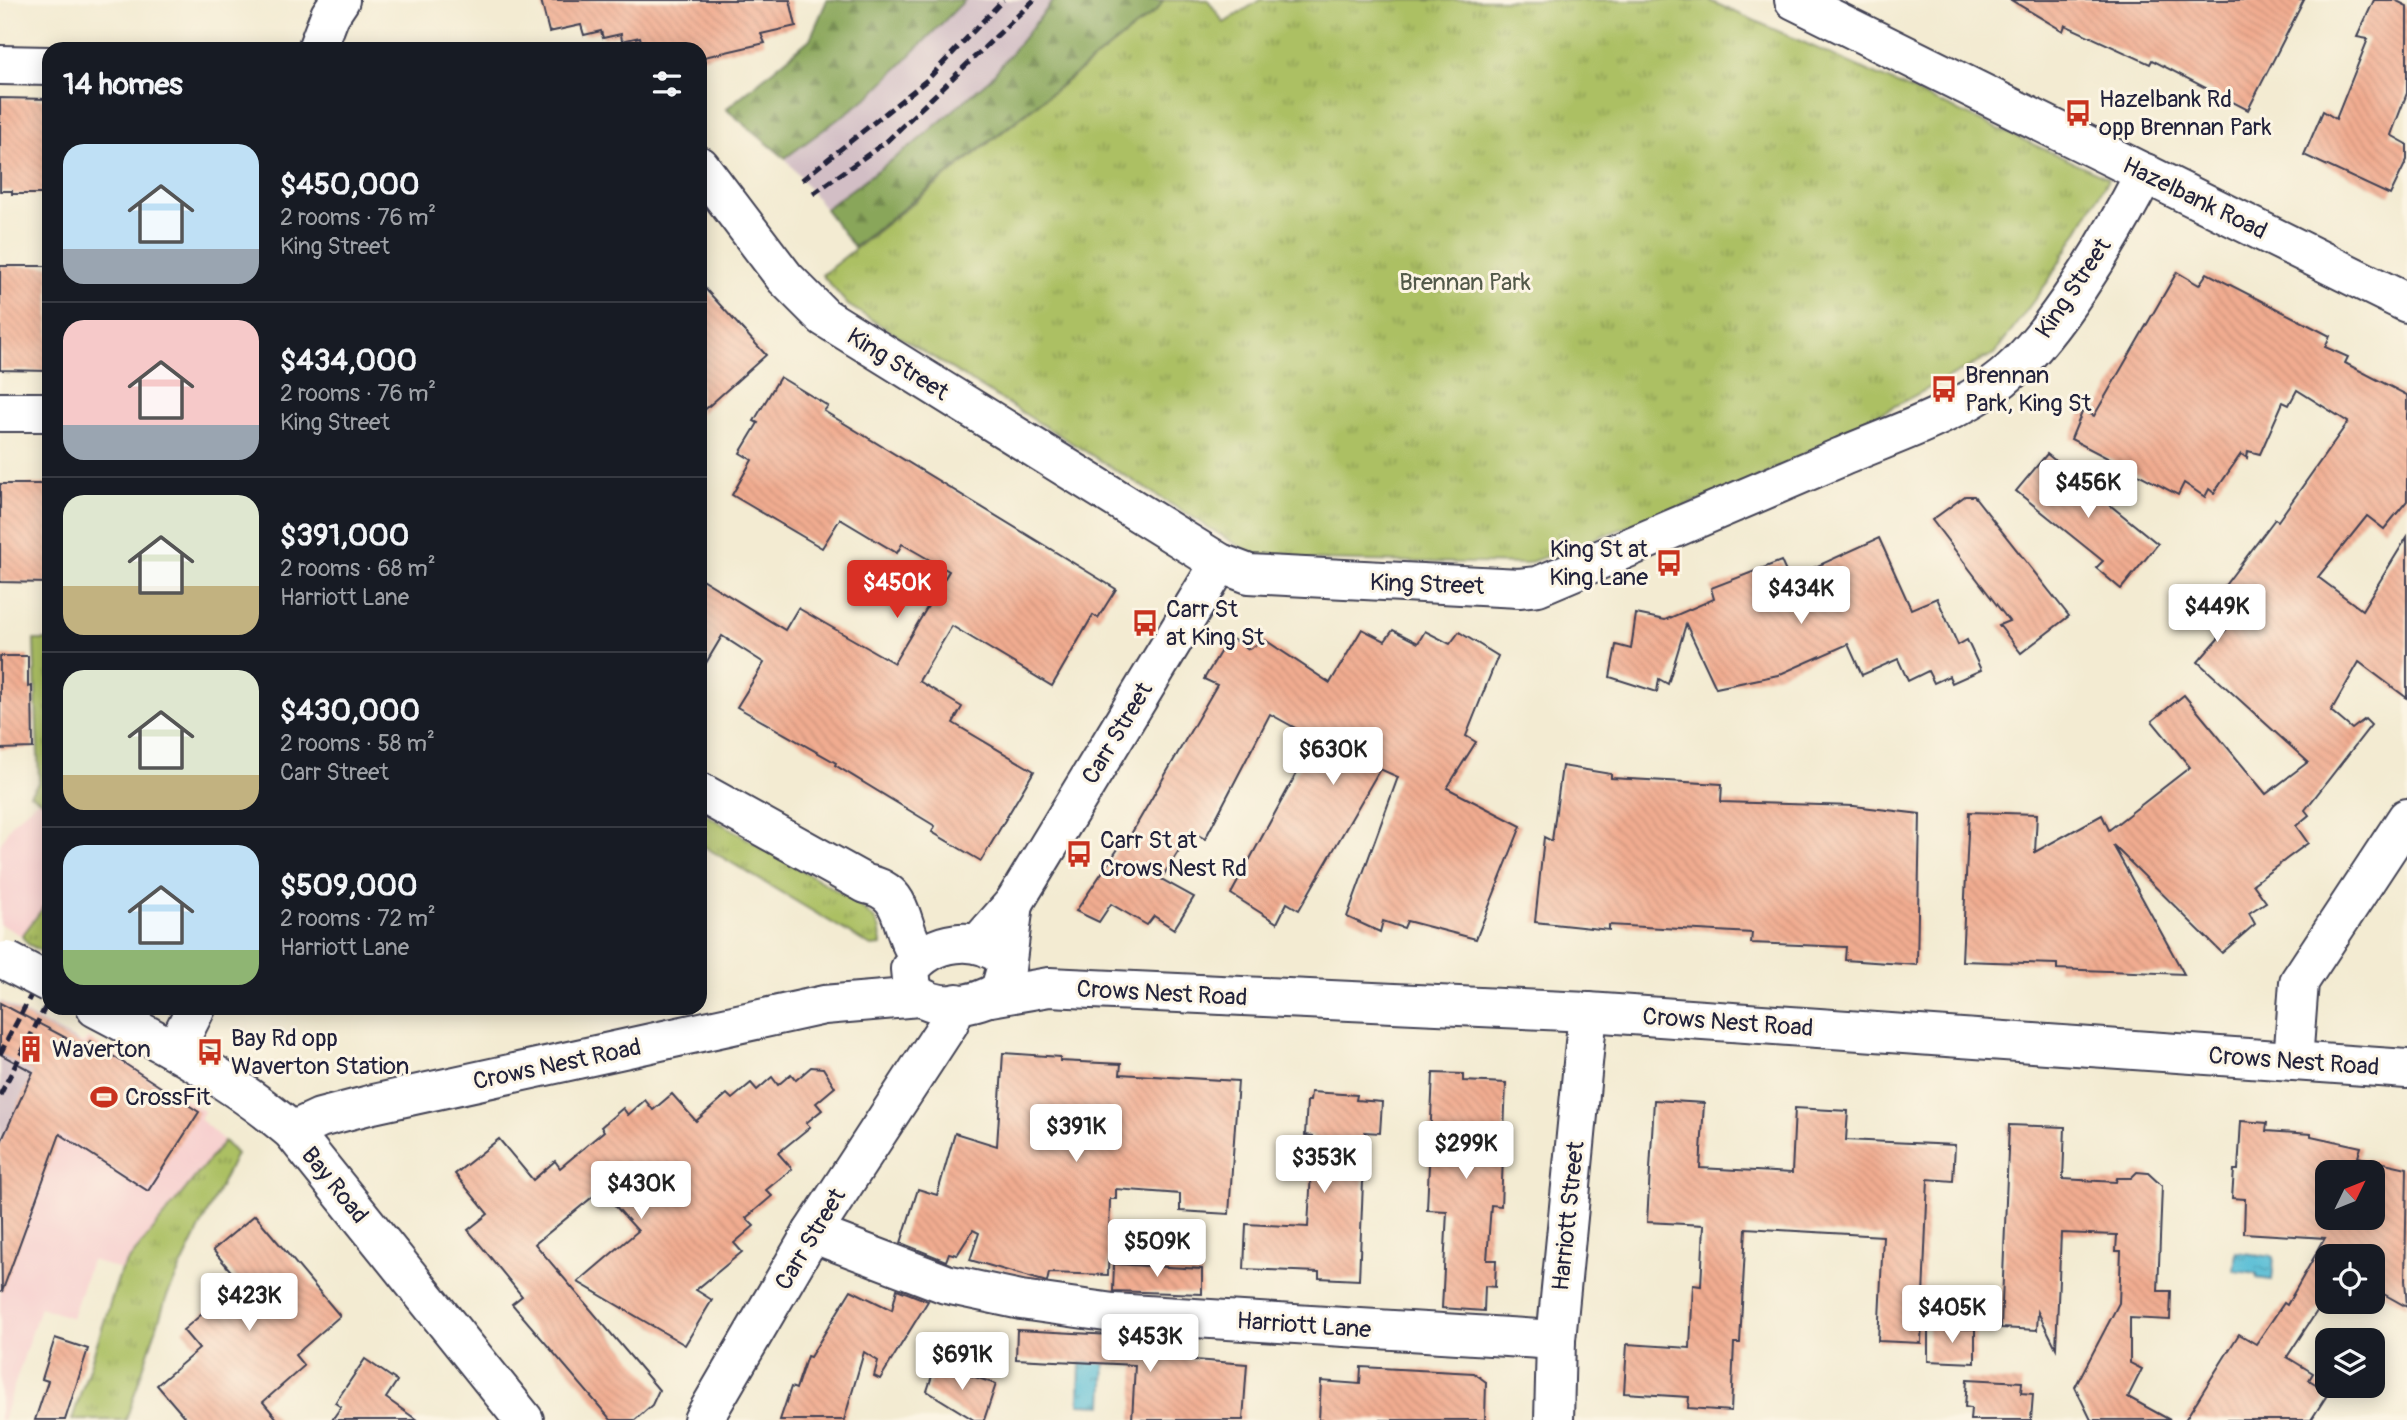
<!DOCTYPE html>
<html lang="en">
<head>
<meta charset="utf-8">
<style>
  body { margin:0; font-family:Pangolin,sans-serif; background:#242831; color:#f1f3f6; height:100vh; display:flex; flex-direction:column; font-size:26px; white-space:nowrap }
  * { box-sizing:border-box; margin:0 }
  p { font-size:23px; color:#9ea1a6 }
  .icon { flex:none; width:38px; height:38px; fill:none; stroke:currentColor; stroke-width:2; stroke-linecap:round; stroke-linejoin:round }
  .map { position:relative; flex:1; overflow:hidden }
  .drawer { position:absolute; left:42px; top:42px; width:665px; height:973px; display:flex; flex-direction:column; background:#171b24; border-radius:21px; box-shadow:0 4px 18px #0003 }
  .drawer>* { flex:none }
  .needle { width:46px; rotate:47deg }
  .fabs { position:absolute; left:2315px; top:1160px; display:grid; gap:14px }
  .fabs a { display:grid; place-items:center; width:70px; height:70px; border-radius:14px; background:#171b24; box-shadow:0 4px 18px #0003; font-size:35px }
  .price { position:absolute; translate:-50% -60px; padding:0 16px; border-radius:7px; background:#fff; color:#222; font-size:23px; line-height:46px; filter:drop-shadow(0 2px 4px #0008) }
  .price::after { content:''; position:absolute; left:50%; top:42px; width:21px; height:16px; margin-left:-10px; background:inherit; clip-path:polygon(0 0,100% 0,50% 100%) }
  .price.selected { background:#d93025; color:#fff }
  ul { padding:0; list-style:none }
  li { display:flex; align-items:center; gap:21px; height:175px; padding:0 21px }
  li+li { border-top:2px solid #363941 }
  li span { display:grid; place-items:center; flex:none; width:196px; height:140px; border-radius:21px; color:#555 }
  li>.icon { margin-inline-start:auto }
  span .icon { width:84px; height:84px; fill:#fffc; stroke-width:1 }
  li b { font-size:30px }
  h2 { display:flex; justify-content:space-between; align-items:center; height:84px; padding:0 21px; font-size:30px }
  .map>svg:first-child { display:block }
</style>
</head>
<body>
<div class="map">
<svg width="2407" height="1420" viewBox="0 0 2407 1420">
  <defs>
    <pattern id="grass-tufts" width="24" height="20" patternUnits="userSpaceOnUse" patternTransform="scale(1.75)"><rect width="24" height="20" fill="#acc064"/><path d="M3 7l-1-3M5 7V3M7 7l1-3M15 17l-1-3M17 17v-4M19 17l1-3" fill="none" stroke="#8c9c54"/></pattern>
    <pattern id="forest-firs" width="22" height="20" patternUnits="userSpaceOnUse" patternTransform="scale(1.75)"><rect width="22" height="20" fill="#89a65a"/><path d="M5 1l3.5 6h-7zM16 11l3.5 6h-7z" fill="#70874c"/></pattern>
    <pattern id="water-ripples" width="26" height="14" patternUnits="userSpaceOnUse" patternTransform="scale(1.75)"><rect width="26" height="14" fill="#58bed6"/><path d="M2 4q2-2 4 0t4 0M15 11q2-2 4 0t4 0" fill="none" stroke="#489aaf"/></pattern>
    <pattern id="building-back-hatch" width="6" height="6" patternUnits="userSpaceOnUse" patternTransform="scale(1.75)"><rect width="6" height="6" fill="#f1ac90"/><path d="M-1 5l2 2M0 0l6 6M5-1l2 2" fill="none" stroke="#ce947d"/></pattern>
  </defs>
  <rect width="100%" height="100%" fill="#fcf5e5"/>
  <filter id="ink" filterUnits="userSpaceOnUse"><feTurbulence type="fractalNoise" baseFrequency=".0143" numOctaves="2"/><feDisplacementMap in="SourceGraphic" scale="14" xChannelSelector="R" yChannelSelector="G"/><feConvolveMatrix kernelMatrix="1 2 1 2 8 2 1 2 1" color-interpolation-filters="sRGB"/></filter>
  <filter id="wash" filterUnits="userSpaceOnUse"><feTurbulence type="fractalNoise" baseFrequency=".00686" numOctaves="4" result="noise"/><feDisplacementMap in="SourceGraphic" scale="28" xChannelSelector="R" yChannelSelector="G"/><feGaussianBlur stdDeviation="1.57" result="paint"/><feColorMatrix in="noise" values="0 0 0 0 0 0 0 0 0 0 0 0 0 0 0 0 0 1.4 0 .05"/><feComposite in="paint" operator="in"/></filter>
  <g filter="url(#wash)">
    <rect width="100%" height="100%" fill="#f3ebd2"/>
    <!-- built -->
    <g fill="#f7d0cf">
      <polygon points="39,799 49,805 49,900 22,936 0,924 0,845 12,823"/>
      <polygon points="88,1038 204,1111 200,1119 224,1141 121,1270 91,1260 72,1318 40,1307 3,1420 0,1420 0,1203 31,1126 78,1041 83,1044"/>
    </g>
    <!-- railway -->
    <g fill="#d2bec5">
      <polygon points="965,0 1054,0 990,79 915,143 825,209 785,158 871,95"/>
      <polygon points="0,1001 78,1041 31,1126 0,1203"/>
    </g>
    <!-- grass -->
    <g fill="url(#grass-tufts)" stroke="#677150" stroke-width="2">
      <polygon points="1163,0 1208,0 1224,23 1260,0 1708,0 2109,178 2049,280 1994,354 1750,482 1525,564 1260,559 848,305 822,275 1158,9"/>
      <polygon points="34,640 49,640 49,805 30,794 39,782"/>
      <polygon points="700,811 853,900 875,920 880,930 881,945 871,946 700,844"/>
      <polygon points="49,900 49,940 44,948 49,951 49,955 28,944 22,936"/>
      <polygon points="224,1141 236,1154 167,1296 126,1420 72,1420 121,1270"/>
    </g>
    <!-- forest -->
    <g fill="url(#forest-firs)" stroke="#56644a" stroke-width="2">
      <polygon points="827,0 965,0 871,95 785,158 726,109 810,39"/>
      <polygon points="1054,0 1163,0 1158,9 854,247 825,209 915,143 990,79"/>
    </g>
    <!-- water -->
    <g fill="url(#water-ripples)" stroke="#3d7088" stroke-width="2">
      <polygon points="2236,1252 2274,1257 2272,1280 2257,1278 2257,1274 2234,1271"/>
      <polygon points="1080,1362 1105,1363 1103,1405 1079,1404"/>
    </g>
    <g id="blocks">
      <!-- building -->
      <g fill="url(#building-back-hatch)" fill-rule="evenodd">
        <polygon points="541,0 790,0 796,26 761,34 765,43 700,58 700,49 643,49 640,37 622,41 621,34 603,38 601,31 584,35 581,25 549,32"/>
        <polygon points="2011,0 2304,0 2248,110 2152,60 2150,64 2065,25 2063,31"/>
        <polygon points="2374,0 2395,0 2407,6 2407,93 2391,135 2407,144 2407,160 2390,195 2304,155 2323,111 2336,119 2368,39 2357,37"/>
        <polygon points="0,98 49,99 49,194 12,194 12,191 0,191"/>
        <polygon points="0,266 49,266 49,371 0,370"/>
        <polygon points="2177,272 2199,285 2207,273 2330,336 2325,347 2348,357 2345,363 2407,395 2407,501 2384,529 2367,516 2318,577 2362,610 2407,537 2407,698 2359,662 2331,711 2352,729 2365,719 2371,725 2305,810 2309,815 2296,826 2308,843 2253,884 2266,902 2249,913 2255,924 2222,953 2113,845 2184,974 2057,969 2057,964 1962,961 1969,812 2037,814 2035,852 2102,815 2109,830 2190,767 2152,721 2184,695 2266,794 2308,762 2198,662 2248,604 2223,588 2275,519 2278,521 2348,422 2297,390 2289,405 2283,402 2260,454 2248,451 2247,458 2241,454 2214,493 2209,489 2205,497 2184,483 2178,495 2071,439 2083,410 2094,416"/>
        <polygon points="700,283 766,355 700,414"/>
        <polygon points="780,377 828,406 824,411 1116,589 1098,618 1093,615 1052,686 952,626 919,681 962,707 953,723 1034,771 981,861 932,832 935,826 835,765 836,763 737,707 764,663 722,636 700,673 700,578 785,630 798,608 894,663 949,571 902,544 897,553 840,519 822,548 732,495 752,460 740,453 758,423 754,421"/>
        <polygon points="2047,454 2158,544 2121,589 2096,568 2103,561 2016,491"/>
        <polygon points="0,484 49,484 49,583 0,582"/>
        <polygon points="1965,496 1974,496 2069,616 2021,653 1999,625 2009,621 1932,520"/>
        <polygon points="1879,538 1911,609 1937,598 1958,645 1967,640 1981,670 1952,683 1949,676 1934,683 1928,671 1908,681 1898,659 1862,675 1848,644 1778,675 1716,688 1686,624 1668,684 1659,679 1657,692 1610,677 1616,645 1631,649 1636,614 1665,620 1714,599 1711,588 1781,561 1789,579"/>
        <polygon points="1362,629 1385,641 1393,630 1418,643 1425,631 1450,644 1459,632 1498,656 1466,736 1476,742 1447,788 1521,826 1476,939 1407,921 1404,928 1383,921 1380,932 1347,917 1398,777 1380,769 1299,910 1287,903 1277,923 1231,894 1315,739 1270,714 1205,839 1191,831 1161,879 1194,897 1174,929 1154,916 1147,925 1111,904 1099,922 1076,911 1120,846 1123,848 1217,685 1204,679 1229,637 1249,649 1265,640 1330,683"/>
        <polygon points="0,656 28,656 28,687 32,686 33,748 0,749"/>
        <polygon points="1562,766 1611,774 1611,778 1722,784 1721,802 1854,806 1920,814 1917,965 1845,960 1846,947 1751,943 1752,933 1609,925 1609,930 1535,922 1544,837 1552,841"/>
        <polygon points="0,1003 85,1048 90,1041 199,1112 148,1191 60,1134 2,1292 0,1144 33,1072 0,1054"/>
        <polygon points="1003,1053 1060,1057 1060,1061 1121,1064 1120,1074 1238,1081 1229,1214 1180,1211 1180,1194 1116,1189 1116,1199 1110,1199 1108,1275 1049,1273 1047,1282 970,1260 979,1233 973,1230 957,1255 949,1253 946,1261 901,1243 918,1189 937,1195 955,1133 997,1146"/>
        <polygon points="811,1067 823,1068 835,1087 816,1103 822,1110 806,1123 810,1127 778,1153 792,1169 766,1190 772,1196 746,1218 754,1226 734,1243 742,1252 696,1290 712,1300 685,1345 578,1282 638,1231 601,1190 535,1244 659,1390 652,1405 635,1420 611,1420 512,1304 522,1296 468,1230 488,1214 455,1174 499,1139 533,1180 555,1161 560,1168 604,1131 601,1127 623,1108 628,1115 645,1100 653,1110 672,1094 696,1121 727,1094 732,1099 751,1083 757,1090 772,1077 778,1085 791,1074 796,1080"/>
        <polygon points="1433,1073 1463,1074 1463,1081 1506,1083 1501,1206 1491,1205 1487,1260 1496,1260 1495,1287 1485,1286 1484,1311 1442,1308 1447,1211 1427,1210"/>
        <polygon points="1311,1092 1357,1095 1356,1100 1382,1102 1380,1133 1365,1132 1359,1280 1319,1278 1319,1272 1244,1269 1246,1224 1308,1227 1313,1136 1305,1135 1307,1101 1310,1101"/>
        <polygon points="1654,1100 1704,1103 1700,1168 1792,1173 1795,1108 1848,1111 1846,1140 1955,1145 1953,1181 1928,1179 1921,1343 1878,1341 1883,1236 1746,1228 1740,1343 1734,1343 1731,1411 1688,1408 1689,1397 1624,1393 1627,1344 1690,1348 1693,1285 1701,1286 1704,1225 1647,1222"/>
        <path d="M 2241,1121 L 2267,1123 L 2266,1131 L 2311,1134 L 2311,1136 L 2361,1147 L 2358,1157 L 2407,1168 L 2405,1280 L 2407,1307 L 2373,1288 L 2373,1256 L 2328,1256 L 2328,1302 L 2333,1302 L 2327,1313 L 2319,1308 L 2287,1357 L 2313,1373 L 2309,1380 L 2329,1392 L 2311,1420 L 2185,1420 L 2239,1334 L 2256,1344 L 2284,1303 L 2287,1305 L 2325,1238 L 2244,1233 L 2245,1199 L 2232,1198 L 2234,1170 L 2238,1170 ZM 2328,1172 L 2373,1172 L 2373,1218 L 2328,1218 Z"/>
        <polygon points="2009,1125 2065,1127 2063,1179 2116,1182 2117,1178 2131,1178 2137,1172 2148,1173 2162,1186 2158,1291 2171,1291 2170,1320 2130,1318 2130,1363 2142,1369 2128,1397 2170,1420 2091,1420 2075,1387 2119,1303 2121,1251 2116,1251 2117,1235 2061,1233 2056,1348 2038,1312 2037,1330 2001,1328"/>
        <polygon points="255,1215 340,1316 295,1355 304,1366 263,1402 278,1420 187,1420 157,1385 199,1349 183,1330 240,1282 213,1250"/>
        <polygon points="1114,1264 1202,1269 1202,1294 1113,1291"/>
        <polygon points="897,1289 928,1301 880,1379 874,1376 878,1361 864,1352 844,1420 780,1420 791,1387 796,1389 807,1356 810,1357 851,1290 892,1310"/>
        <polygon points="1928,1328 1975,1329 1975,1363 1928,1361"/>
        <polygon points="1017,1330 1169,1338 1168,1358 1247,1364 1243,1420 1132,1420 1135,1365 1016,1359"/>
        <polygon points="55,1338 88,1349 65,1420 35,1420 48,1381 42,1379"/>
        <polygon points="365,1359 397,1381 386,1398 417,1420 332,1420 341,1407 335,1403"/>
        <polygon points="936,1364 996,1384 984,1420 974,1420 927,1391"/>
        <polygon points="1361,1367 1474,1373 1486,1382 1485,1420 1319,1420 1321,1381 1360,1384"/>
        <polygon points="1967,1379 2022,1382 2021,1393 2033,1394 2031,1420 1970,1420 1971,1408 1965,1407"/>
      </g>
    </g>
  </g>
  <g filter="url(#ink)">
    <use href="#blocks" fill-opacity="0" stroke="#414052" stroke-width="2"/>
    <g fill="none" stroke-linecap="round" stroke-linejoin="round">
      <defs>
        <g id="minor">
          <polyline points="1794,0 2407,303"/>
          <polyline points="317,49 330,15 340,0"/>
          <polyline points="0,65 49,66"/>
          <path d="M 700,166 L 785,278 L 824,317 L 1220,563 L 1249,574 L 1519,588 L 1538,586 C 1639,543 1740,501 1841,457 C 1892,435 1949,417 1995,384 C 2050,344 2113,235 2145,173"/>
          <polyline points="0,412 49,412"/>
          <path d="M 700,792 L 866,884 C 909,892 897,929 919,956"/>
          <polyline points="978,944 1014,903 1220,563"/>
          <path d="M 1005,959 C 978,933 932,940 910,969 L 912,989 C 931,1012 977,1007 1000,990 L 1006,969 L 1014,903"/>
          <polyline points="991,997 1049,987 1588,1012 2407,1069"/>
          <path d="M 96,1008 C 165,1044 232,1080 292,1131 L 524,1420"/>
          <polyline points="175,1049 196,1008"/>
          <polyline points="2293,1061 2299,982 2407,818"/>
          <polyline points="292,1131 320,1118 373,1104 824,1005 919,997"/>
          <polyline points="812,1233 946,1284 1021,1300 1113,1313 1556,1340"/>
          <polyline points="703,1420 812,1233 949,1023 957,1003"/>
          <polyline points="1554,1420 1556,1340 1588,1012"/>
        </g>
      </defs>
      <!-- minor casing -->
      <use href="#minor" stroke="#414052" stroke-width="42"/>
      <!-- minor -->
      <use href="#minor" stroke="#fff" stroke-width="38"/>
      <!-- rail -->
      <g stroke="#22223b" stroke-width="5" stroke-dasharray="10 5" stroke-linecap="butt">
        <polyline points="802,180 927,80 1003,0"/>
        <polyline points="813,194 887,141 1034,0"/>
        <polyline points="0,1054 49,961"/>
        <polyline points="0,1095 49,1000"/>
      </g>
      <defs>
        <polyline id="minor-bridge" points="7,961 49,983"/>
      </defs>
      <!-- minor-bridge casing -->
      <use href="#minor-bridge" stroke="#414052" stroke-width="42" stroke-linecap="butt"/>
      <!-- minor-bridge -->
      <use href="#minor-bridge" stroke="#fff" stroke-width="38"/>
    </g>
  </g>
  <!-- icons -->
  <defs>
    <symbol id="bus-bare" viewBox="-9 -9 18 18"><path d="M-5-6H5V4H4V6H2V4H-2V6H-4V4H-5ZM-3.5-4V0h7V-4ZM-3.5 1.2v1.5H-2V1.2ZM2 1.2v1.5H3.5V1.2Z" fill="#c8321e" stroke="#fcf5e5" stroke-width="2.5" paint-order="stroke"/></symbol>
    <symbol id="building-bare" viewBox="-9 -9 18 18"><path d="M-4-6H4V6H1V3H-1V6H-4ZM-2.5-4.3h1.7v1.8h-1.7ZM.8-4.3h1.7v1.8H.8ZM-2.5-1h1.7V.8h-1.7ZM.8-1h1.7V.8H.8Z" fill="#c8321e" stroke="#fcf5e5" stroke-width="2.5" paint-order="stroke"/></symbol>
    <symbol id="stadium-bare" viewBox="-9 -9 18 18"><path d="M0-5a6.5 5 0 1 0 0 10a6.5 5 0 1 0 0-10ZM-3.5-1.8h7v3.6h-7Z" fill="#c8321e" stroke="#fcf5e5" stroke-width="2.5" paint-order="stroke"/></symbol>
  </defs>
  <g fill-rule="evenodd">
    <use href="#bus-bare" x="2059" y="94" width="38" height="38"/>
    <use href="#bus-bare" x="1925" y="370" width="38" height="38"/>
    <use href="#bus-bare" x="1650" y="544" width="38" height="38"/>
    <use href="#bus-bare" x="1126" y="604" width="38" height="38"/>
    <use href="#bus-bare" x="1060" y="835" width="38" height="38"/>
    <use href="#building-bare" x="12" y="1030" width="38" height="38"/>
    <use href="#bus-bare" x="191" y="1033" width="38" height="38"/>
    <use href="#stadium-bare" x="85" y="1078" width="38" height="38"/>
  </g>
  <g text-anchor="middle" stroke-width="6" stroke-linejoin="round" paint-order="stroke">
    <!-- poi labels -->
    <g font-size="24" fill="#22223b" stroke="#fcf5e5" text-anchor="start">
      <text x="2099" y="107">Hazelbank Rd<tspan x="2099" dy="28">opp Brennan Park</tspan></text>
      <text x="1965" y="383">Brennan<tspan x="1965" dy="28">Park, King St</tspan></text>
      <text x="1648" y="557" text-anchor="end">King St at<tspan x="1648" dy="28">King Lane</tspan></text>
      <text x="1166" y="617">Carr St<tspan x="1166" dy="28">at King St</tspan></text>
      <text x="1100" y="848">Carr St at<tspan x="1100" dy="28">Crows Nest Rd</tspan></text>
      <text x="231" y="1046">Bay Rd opp<tspan x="231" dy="28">Waverton Station</tspan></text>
      <text x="52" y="1057">Waverton</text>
      <text x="125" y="1105">CrossFit</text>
    </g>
    <!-- street labels -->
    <g font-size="24" fill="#22223b" stroke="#fcf5e5">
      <text transform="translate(2195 198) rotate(26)" y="8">Hazelbank Road</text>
      <text transform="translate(2073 288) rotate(-56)" y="8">King Street</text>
      <text transform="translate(898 364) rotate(32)" y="8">King Street</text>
      <text transform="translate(1427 584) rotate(2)" y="8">King Street</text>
      <text transform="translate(1117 733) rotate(-59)" y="8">Carr Street</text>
      <text transform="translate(1162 993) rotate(3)" y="8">Crows Nest Road</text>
      <text transform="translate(1728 1022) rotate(4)" y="8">Crows Nest Road</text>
      <text transform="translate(2294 1061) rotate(4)" y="8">Crows Nest Road</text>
      <text transform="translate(557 1064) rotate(-12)" y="8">Crows Nest Road</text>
      <text transform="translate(335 1185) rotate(51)" y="8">Bay Road</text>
      <text transform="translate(1568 1216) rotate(-84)" y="8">Harriott Street</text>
      <text transform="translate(810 1239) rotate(-59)" y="8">Carr Street</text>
      <text transform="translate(1304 1325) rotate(4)" y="8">Harriott Lane</text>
    </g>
    <!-- park labels -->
    <g font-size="24" fill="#525949" stroke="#fcf5e5">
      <text x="1465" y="290">Brennan Park</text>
    </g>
  </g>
</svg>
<div class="fabs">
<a><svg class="needle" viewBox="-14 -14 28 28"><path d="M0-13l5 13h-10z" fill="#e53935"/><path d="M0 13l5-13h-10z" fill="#9ea1a6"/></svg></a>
<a><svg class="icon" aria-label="locate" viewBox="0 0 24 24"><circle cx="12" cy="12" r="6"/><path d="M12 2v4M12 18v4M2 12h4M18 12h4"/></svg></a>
<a><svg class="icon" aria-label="layers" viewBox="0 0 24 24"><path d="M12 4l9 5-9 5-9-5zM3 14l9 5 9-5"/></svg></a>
</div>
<b class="price" style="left:2088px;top:520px">$456K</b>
<b class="price selected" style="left:897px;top:620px">$450K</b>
<b class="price" style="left:1801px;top:626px">$434K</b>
<b class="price" style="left:2217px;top:644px">$449K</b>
<b class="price" style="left:1333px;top:787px">$630K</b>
<b class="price" style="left:1076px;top:1164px">$391K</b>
<b class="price" style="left:1466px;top:1181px">$299K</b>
<b class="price" style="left:1324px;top:1195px">$353K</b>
<b class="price" style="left:641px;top:1221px">$430K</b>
<b class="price" style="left:1157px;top:1279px">$509K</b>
<b class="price" style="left:249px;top:1333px">$423K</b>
<b class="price" style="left:1952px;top:1345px">$405K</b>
<b class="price" style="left:1150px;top:1374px">$453K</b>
<b class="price" style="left:962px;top:1392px">$691K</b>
<section class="drawer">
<h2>14 homes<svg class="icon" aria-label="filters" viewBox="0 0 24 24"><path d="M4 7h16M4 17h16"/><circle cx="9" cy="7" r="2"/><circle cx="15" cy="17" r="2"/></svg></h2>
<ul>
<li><span style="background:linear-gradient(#bfe0f5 75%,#9aa5b1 0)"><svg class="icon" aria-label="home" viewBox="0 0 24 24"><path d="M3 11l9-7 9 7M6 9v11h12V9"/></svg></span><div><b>$450,000</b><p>2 rooms · 76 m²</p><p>King Street</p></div></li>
<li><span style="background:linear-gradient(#f6c9c9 75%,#9aa5b1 0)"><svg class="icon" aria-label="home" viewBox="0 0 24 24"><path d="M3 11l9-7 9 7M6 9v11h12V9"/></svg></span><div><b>$434,000</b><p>2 rooms · 76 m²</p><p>King Street</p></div></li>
<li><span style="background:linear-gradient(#dfe7d0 65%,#c2b280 0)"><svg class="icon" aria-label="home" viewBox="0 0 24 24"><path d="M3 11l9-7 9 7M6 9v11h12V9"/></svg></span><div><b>$391,000</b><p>2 rooms · 68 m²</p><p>Harriott Lane</p></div></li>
<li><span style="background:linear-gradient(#dfe7d0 75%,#c2b280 0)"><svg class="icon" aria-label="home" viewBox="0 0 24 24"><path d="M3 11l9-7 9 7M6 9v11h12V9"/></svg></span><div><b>$430,000</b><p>2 rooms · 58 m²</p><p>Carr Street</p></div></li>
<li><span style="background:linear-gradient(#bfe0f5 75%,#8fb573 0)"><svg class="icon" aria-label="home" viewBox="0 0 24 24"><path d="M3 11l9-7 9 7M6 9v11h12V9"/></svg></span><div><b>$509,000</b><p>2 rooms · 72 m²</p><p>Harriott Lane</p></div></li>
</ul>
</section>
</div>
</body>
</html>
